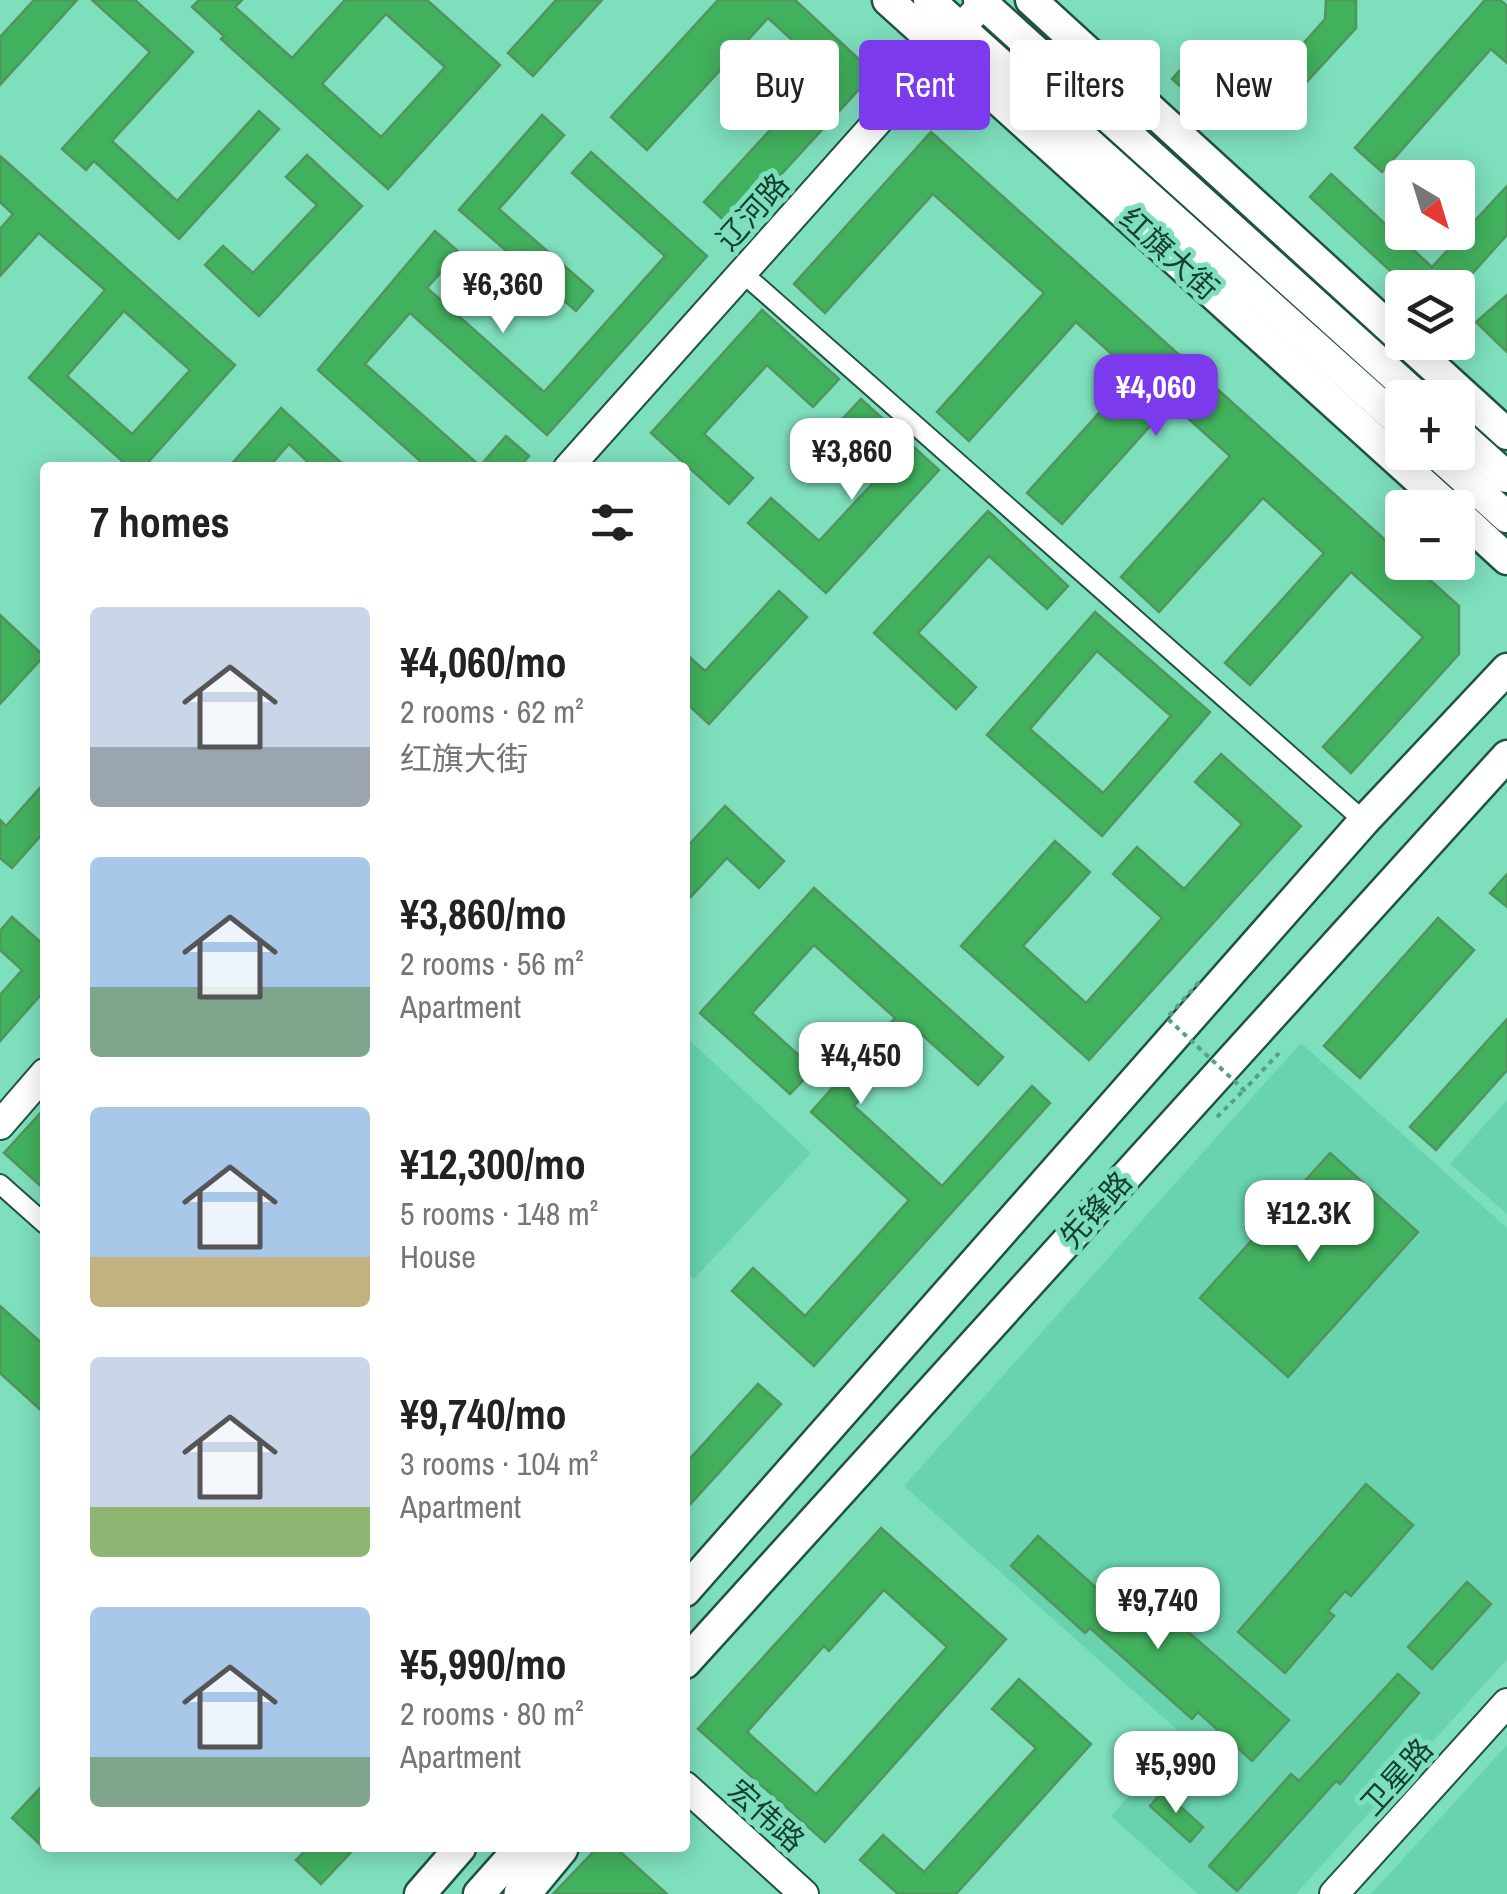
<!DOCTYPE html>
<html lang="en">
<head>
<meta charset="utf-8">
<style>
  body { margin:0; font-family:"Archivo Narrow","Noto Sans SC",sans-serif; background:#f2f2f2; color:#222; height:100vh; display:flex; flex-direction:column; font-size:38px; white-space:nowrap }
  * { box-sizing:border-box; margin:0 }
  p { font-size:32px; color:#767676 }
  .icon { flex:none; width:55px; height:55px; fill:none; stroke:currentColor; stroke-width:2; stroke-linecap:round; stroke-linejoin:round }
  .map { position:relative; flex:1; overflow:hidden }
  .side { position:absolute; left:40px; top:462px; width:650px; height:1390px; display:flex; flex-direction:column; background:#fff; border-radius:10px; box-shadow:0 5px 25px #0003 }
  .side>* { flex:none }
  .top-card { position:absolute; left:720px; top:40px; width:635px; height:90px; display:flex; gap:20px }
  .needle { width:65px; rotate:142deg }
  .controls { position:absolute; left:1385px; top:160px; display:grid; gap:20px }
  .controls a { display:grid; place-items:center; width:90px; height:90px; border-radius:10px; background:#fff; box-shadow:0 5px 25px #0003; font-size:50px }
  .price { position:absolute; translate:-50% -85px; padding:0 22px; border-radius:20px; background:#fff; color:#222; font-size:32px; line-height:65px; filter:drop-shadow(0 2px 5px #0008) }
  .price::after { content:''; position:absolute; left:50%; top:60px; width:30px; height:22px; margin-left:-15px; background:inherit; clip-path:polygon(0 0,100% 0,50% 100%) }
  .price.selected { background:#7c3aed; color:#fff }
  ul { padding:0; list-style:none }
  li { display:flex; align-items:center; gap:30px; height:250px; padding:0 50px }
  li span { display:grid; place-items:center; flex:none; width:280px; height:200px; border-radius:10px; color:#555 }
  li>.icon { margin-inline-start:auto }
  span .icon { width:120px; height:120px; fill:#fffc; stroke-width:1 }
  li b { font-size:42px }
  h2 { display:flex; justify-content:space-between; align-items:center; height:120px; padding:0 50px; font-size:42px }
  .pill { padding:0 35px; border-radius:10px; background:#fff; box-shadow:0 5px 25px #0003; font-size:35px; line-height:90px }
  .pill.selected { background:#7c3aed; color:#fff }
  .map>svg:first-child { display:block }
</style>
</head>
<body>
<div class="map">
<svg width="1507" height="1894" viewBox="0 0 1507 1894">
  <rect width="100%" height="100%" fill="#7edfbc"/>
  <!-- built -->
  <g fill="#68d3ae">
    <polygon points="685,1036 811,1153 694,1279 685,1271"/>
    <polygon points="1301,1043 1507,1228 1507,1659 1296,1894 1198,1894 1111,1816 1183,1735 904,1486"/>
    <polygon points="1507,1100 1507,1214 1450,1164"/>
    <polygon points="1507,1745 1507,1894 1371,1894"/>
  </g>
  <!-- building -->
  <g fill="#42b15d" stroke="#52945e" stroke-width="2.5" fill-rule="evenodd">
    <polygon points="34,0 77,0 0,85 0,37"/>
    <polygon points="92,0 135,0 193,52 112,141 177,201 259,111 279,129 179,239 94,161 86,170 62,149 150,52"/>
    <path d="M 199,0 L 242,0 L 235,7 L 292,58 L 345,0 L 427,0 L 500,65 L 388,189 L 221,39 L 224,36 L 192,7 ZM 386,14 L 445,67 L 381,137 L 322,84 Z"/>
    <polygon points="556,0 602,0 533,76 508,53"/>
    <polygon points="718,0 795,0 874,73 732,228 704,202 825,70 768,18 647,150 611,117"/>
    <polygon points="1326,0 1356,0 1356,28 1271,121 1221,123 1172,79 1191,58 1230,93 1262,90 1325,19"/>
    <polygon points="1485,0 1500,0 1507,6 1507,63 1491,49 1382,172 1355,148"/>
    <polygon points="542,115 564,135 499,209 593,291 576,311 459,210"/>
    <polygon points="931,132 1402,555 1402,562 1410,562 1459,606 1459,654 1351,773 1323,747 1423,637 1351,572 1250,685 1225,663 1324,553 1263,498 1159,612 1121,577 1230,456 1171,403 1062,524 1027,493 1134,374 1076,322 969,441 937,412 1044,293 933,194 825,313 794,284"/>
    <polygon points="591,152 707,256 547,435 410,313 365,364 480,466 506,436 529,456 519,468 428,468 318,370 435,231 459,252 427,288 544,392 665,256 572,173"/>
    <polygon points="307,155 362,206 259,316 205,265 223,246 253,273 317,205 286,177"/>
    <path d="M 0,156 L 235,365 L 143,468 L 130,468 L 29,378 L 105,290 L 39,233 L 0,276 L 0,229 L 13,214 L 0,202 ZM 124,311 L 190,370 L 132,434 L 67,376 Z"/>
    <polygon points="1331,174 1432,267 1507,186 1507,235 1459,288 1409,288 1310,197"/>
    <polygon points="1507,295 1507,352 1476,322"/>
    <polygon points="762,310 839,379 813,407 767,365 704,434 753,478 729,504 651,433"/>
    <polygon points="861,399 939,470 826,593 748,523 771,498 819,541 884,471 835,427"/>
    <polygon points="281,408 347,468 314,468 289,444 268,468 228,468"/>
    <polygon points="988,511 1068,586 1047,609 989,556 918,633 976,687 956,709 874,633"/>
    <polygon points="779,591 807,617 709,724 685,702 685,653 705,671"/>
    <path d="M 1095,612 L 1210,712 L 1102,836 L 987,735 ZM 1097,651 L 1171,716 L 1103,793 L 1030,729 Z"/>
    <polygon points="0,615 44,656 0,704"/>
    <polygon points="1221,754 1301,826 1089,1060 961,946 1055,841 1090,872 1023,946 1086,1003 1162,918 1113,874 1137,847 1184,889 1242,824 1195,782"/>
    <polygon points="45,782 45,831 12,868 0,858 0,820 6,826"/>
    <polygon points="725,806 784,861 759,888 727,858 685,903 685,849"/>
    <polygon points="1507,874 1507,907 1490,893"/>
    <polygon points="814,888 1003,1057 978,1085 920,1033 854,1106 942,1186 1032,1086 1050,1103 814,1366 732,1291 753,1268 805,1316 909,1200 811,1112 895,1018 814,945 752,1013 814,1069 790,1094 700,1013"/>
    <polygon points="12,917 45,946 45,990 0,1041 0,995 22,970 0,950 0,931"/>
    <polygon points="1438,918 1474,950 1360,1078 1324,1046"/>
    <polygon points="1507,1019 1507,1070 1436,1150 1410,1127"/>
    <polygon points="45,1108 45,1190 4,1153"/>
    <polygon points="1330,1153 1418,1232 1288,1377 1200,1298"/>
    <polygon points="0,1306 45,1346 45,1414 0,1373"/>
    <polygon points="758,1384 781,1404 685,1510 685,1464"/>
    <polygon points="1366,1484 1413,1525 1351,1596 1345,1591 1328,1611 1334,1616 1285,1673 1238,1632"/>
    <path d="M 881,1528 L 1006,1639 L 825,1842 L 698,1729 ZM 884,1590 L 947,1647 L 816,1794 L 747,1732 L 824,1646 L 829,1651 Z"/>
    <polygon points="1038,1536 1128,1616 1146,1595 1289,1720 1252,1761 1198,1712 1192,1719 1090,1628 1085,1633 1011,1566"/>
    <polygon points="1467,1582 1491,1604 1432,1669 1408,1647"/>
    <polygon points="1398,1674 1419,1693 1340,1784 1336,1781 1237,1891 1209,1866 1291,1774 1299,1781"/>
    <polygon points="1019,1679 1091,1744 956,1894 898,1894 860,1860 883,1835 924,1872 1036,1748 992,1709"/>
    <polygon points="45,1783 45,1849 12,1818"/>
    <polygon points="1163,1791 1203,1827 1190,1842 1150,1806"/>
    <polygon points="308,1848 355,1848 321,1884 296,1860"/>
    <polygon points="597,1848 616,1848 667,1894 553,1894"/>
  </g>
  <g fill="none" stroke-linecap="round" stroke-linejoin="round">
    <defs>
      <g id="street">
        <polyline points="754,283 1364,821"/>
        <polyline points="0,1184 45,1224"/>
      </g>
      <g id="secondary">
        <polyline points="568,468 986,0"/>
        <polyline points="0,1125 45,1073"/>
        <polyline points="685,1786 804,1894"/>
        <polyline points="1334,1894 1507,1703"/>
      </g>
      <g id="primary">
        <polyline points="888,0 1450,508"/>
        <polyline points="929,0 1402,424"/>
        <polyline points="979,0 1419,398"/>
        <polyline points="1031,0 1402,339"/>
        <polyline points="1406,342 1507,434"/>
        <polyline points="1458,433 1507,477"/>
        <polyline points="1435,452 1507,517"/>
        <polyline points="1458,514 1507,559"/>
        <polyline points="685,1591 1364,821 1507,669"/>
        <polyline points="685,1663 1507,756"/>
        <polyline points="420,1894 460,1848"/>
        <polyline points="479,1894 520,1848"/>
      </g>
      <polyline id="highway" points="522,1894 560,1848"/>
    </defs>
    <!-- street casing -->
    <use href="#street" stroke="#1f5342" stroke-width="22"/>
    <!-- secondary casing -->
    <use href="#secondary" stroke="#1f5342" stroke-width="32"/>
    <!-- primary casing -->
    <use href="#primary" stroke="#1f5342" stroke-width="35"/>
    <!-- highway casing -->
    <use href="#highway" stroke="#1f5342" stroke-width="40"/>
    <!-- path -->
    <polyline stroke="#55a086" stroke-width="4" stroke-dasharray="5 5" stroke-linecap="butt" points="1217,1117 1244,1090"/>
    <!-- street -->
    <use href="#street" stroke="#fff" stroke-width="18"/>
    <!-- secondary -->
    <use href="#secondary" stroke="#fff" stroke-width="28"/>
    <!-- primary -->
    <use href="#primary" stroke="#fff" stroke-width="30"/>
    <!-- highway -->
    <use href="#highway" stroke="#fff" stroke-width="35"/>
    <!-- path-bridge -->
    <polyline stroke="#55a086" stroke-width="4" stroke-dasharray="5 5" stroke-linecap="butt" points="1199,982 1167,1018 1244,1090 1279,1053"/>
  </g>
  <g text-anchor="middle" stroke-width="10" stroke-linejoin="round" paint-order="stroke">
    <!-- street labels -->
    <g font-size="30" fill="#143e30" stroke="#7edfbc">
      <text transform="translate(753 212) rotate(-48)" y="10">辽河路</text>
      <text transform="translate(1169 254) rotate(42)" y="10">红旗大街</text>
      <text transform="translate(1096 1210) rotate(-48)" y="10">先锋路</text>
      <text transform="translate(1397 1777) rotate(-48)" y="10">卫星路</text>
      <text transform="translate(766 1816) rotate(42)" y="10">宏伟路</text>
    </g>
  </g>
</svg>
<div class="controls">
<a><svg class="needle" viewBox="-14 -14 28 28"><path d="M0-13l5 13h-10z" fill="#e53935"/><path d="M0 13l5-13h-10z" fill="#767676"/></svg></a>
<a><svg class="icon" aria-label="layers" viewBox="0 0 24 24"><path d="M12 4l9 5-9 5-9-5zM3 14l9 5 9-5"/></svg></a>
<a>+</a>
<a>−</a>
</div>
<b class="price" style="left:503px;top:336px">¥6,360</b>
<b class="price selected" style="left:1156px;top:439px">¥4,060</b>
<b class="price" style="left:852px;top:503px">¥3,860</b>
<b class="price" style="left:861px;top:1107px">¥4,450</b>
<b class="price" style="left:1309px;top:1265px">¥12.3K</b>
<b class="price" style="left:1158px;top:1652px">¥9,740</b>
<b class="price" style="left:1176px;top:1816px">¥5,990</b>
<div class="top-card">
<a class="pill">Buy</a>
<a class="pill selected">Rent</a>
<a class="pill">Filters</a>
<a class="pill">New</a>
</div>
<section class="side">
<h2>7 homes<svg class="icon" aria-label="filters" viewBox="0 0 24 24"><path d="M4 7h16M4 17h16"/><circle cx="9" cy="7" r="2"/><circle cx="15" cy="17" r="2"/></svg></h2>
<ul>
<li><span style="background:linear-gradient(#c9d6e8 70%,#9aa5b1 0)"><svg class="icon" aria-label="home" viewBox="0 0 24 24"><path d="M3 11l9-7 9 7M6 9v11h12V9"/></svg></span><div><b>¥4,060/mo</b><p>2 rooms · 62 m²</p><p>红旗大街</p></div></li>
<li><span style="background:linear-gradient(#a9c7e8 65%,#7fa58c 0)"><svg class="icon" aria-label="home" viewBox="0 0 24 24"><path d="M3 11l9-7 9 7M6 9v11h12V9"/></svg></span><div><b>¥3,860/mo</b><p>2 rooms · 56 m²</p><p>Apartment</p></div></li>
<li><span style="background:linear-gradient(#a9c7e8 75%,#c2b280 0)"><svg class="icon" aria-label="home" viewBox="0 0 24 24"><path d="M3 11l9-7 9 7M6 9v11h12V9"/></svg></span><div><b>¥12,300/mo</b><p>5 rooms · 148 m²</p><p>House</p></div></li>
<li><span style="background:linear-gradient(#c9d6e8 75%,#8fb573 0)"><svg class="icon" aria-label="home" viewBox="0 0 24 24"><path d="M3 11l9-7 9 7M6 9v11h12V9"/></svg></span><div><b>¥9,740/mo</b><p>3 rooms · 104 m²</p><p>Apartment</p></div></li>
<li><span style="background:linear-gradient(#a9c7e8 75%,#7fa58c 0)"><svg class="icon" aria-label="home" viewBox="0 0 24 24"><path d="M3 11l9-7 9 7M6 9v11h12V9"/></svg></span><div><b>¥5,990/mo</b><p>2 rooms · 80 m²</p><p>Apartment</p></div></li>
</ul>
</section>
</div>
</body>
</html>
